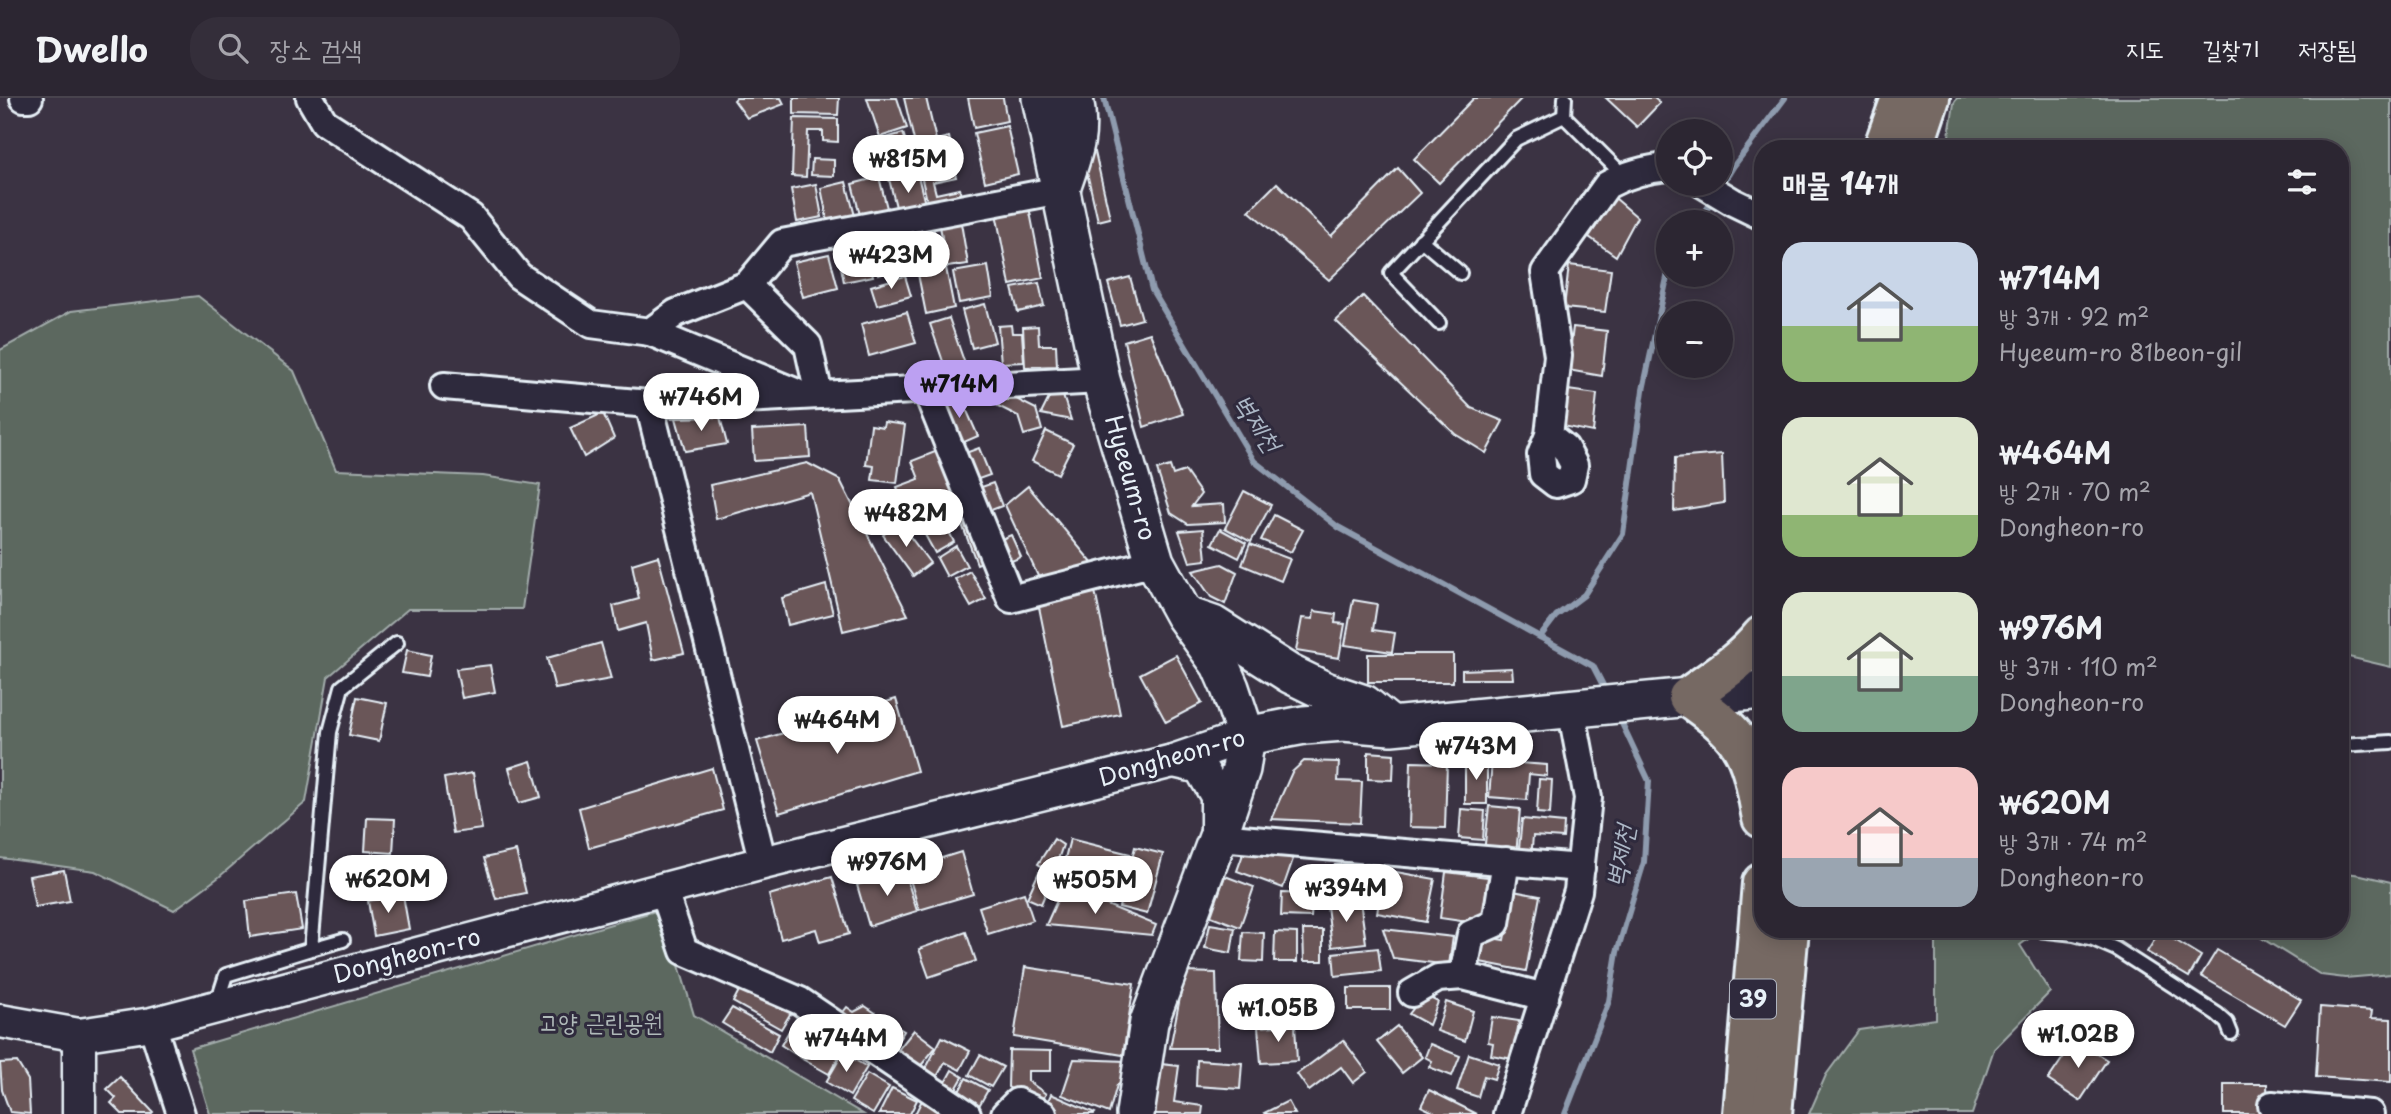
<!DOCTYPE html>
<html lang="ko">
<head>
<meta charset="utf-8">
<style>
  body { margin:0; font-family:"Playpen Sans","Poor Story",sans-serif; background:#342e3a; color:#f1f3f6; height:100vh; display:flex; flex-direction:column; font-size:26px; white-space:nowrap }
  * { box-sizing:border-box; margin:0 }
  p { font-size:23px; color:#a6a5ac }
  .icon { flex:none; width:38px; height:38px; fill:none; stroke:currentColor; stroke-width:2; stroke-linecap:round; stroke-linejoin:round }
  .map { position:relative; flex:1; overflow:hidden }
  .sheet { position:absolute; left:1754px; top:42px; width:595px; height:798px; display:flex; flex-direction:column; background:#2c2632; border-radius:28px; box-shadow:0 4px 18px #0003,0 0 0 2px #48434d }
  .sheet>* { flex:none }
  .fabs { position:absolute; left:1656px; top:21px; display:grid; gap:14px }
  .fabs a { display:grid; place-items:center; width:77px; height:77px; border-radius:50%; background:#2c2632; box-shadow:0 4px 18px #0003,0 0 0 2px #48434d; font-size:35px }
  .price { position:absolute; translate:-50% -60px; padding:0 16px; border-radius:24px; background:#fff; color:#222; font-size:23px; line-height:46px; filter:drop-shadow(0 2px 4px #0008) }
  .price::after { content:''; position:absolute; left:50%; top:42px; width:21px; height:16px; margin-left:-10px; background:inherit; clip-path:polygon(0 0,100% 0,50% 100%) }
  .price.selected { background:#bca0f2; color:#111 }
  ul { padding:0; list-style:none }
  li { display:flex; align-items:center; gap:21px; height:175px; padding:0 28px }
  li span { display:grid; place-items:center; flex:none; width:196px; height:140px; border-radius:21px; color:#555 }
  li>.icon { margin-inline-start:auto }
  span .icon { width:84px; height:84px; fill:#fffc; stroke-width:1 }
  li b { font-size:30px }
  h2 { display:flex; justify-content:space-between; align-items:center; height:84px; padding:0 28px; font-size:30px }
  header { display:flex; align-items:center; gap:42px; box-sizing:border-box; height:98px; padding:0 35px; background:#2c2632; border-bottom:2px solid #48434d }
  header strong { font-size:33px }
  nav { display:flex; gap:38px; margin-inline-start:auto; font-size:24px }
  .search { width:490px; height:63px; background:#342e3a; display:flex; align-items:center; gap:18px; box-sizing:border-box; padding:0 24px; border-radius:28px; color:#a6a5ac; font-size:26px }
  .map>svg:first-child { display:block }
</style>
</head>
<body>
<header>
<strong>Dwello</strong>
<div class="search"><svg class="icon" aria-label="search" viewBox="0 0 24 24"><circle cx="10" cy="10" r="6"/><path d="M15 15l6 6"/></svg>장소 검색</div>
<nav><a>지도</a><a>길찾기</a><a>저장됨</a></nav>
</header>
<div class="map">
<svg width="2391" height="1016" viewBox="0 0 2391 1016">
  <rect width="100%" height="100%" fill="#3b3343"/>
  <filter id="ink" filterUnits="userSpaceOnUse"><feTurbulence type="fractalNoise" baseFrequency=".0143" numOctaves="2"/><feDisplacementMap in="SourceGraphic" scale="14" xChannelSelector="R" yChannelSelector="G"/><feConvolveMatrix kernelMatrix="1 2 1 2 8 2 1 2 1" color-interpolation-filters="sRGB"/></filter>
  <g filter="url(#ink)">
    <!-- green -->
    <g fill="#5b685e" stroke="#a2acab" stroke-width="2">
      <polygon points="1957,0 2391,0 2391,569 2340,557 2340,51 1947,51 1954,5"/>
      <polygon points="198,198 294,273 336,372 483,378 540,387 522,511 408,511 328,579 306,704 219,779 174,812 95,773 0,760 0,252 71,213"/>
      <polygon points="2340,774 2361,777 2391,784 2391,876 2345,880 2321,877 2247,831 2340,831"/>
      <polygon points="662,811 694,917 863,1016 210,1016 190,951"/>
      <polygon points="1936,831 2042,831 2020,847 2050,894 1994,951 1972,1016 1809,1016 1826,977 1859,932 1936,921"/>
    </g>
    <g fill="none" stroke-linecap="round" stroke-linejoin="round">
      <!-- stream -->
      <g stroke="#8e9bae" stroke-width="6">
        <polyline points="1104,0 1152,192 1254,363 1338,429 1593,568 1607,595"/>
        <polyline points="1721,89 1733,69 1785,0"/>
        <polyline points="1699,124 1713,101"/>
        <polyline points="1540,539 1556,518 1584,497 1623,436 1643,292 1668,175"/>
        <polyline points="1565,1016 1609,903 1617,854 1644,764 1649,683 1618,617"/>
      </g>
    </g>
    <!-- building -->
    <g fill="#6b5659" stroke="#e8f1f8" stroke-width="2">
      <polygon points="736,0 781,0 784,6 747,20 734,2"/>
      <polygon points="794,0 839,0 838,17 794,16"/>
      <polygon points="867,0 897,0 907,30 880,39"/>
      <polygon points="904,0 926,0 936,42 949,39 953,56 919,64"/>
      <polygon points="968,0 1003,0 1007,23 974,30"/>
      <polygon points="1474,0 1522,0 1439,85 1414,61"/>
      <polygon points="1606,0 1654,0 1660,5 1637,29"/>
      <polygon points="794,20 838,21 838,44 823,43 823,33 808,33 806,79 792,78"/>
      <polygon points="1007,28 1018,76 985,84 974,35"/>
      <polygon points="903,35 915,71 888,79 877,43"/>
      <polygon points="1095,54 1110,120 1098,123 1083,57"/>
      <polygon points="812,61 834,62 834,78 811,77"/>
      <polygon points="953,69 956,79 933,84 936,96 959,91 962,99 928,107 921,77"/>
      <polygon points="1398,70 1420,95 1329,182 1249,113 1277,85 1331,138"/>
      <polygon points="917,74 927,114 899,121 889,81"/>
      <polygon points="879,79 888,114 861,121 852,86"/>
      <polygon points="846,84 855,118 828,125 821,90"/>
      <polygon points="816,86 822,119 797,124 791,91"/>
      <polygon points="1615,100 1637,119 1616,158 1589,139"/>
      <polygon points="1028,104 1043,180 1010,187 995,110"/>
      <polygon points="932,123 940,164 912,170 903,129"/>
      <polygon points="961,125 968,166 947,169 940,128"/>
      <polygon points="895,139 902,171 878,176 871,144"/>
      <polygon points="866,143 873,178 844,184 837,149"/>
      <polygon points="829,156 838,190 803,199 794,164"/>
      <polygon points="1569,167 1611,172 1605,214 1564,210"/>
      <polygon points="988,168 993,199 959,205 953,174"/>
      <polygon points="946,170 954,210 926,216 918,176"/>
      <polygon points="905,178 911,198 877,207 871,188"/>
      <polygon points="1130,179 1142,221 1120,227 1108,185"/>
      <polygon points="1039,185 1044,208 1018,214 1012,190"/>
      <polygon points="1363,198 1471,310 1503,323 1486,355 1455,336 1336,223"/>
      <polygon points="985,206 995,244 972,250 962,212"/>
      <polygon points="907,214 916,245 869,258 861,226"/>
      <polygon points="949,220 965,266 946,272 930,226"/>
      <polygon points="1011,227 1012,235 1022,235 1024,264 1001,265 998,228"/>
      <polygon points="1038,228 1039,247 1056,247 1057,268 1025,269 1023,229"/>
      <polygon points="1573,229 1607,233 1602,278 1568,272"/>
      <polygon points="1150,235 1183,316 1144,329 1124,243"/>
      <polygon points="1568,292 1597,296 1593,334 1563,328"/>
      <polygon points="1052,294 1062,295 1071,322 1041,316"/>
      <polygon points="959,295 978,338 955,348 942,302"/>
      <polygon points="1004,295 1036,311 1042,332 1024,337 1018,318 998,308"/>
      <polygon points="603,315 614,340 584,359 570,330"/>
      <polygon points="720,319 727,346 685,353 676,320"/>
      <polygon points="884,324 905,327 897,385 872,382 874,368 866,367 871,327 883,329"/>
      <polygon points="808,329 810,359 754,363 752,332"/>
      <polygon points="1046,333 1073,346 1058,376 1032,363"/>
      <polygon points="979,350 990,377 970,384 960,357"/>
      <polygon points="940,352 956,394 905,412 897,389 919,381 912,363"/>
      <polygon points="1722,356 1724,405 1674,413 1675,360"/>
      <polygon points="807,365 840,382 908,517 843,533 810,394 716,421 710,387"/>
      <polygon points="1170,368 1173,377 1185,373 1201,396 1192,408 1224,406 1225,424 1188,426 1171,415 1157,372"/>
      <polygon points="993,385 1002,408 978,417 970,393"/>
      <polygon points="1028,388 1093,466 1043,489 1005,407"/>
      <polygon points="1244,393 1271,407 1251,444 1225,430"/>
      <polygon points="973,416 990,461 977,466 960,421"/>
      <polygon points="1274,417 1303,432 1291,454 1261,442"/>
      <polygon points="927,420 931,428 943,421 954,444 935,455 918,424"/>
      <polygon points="899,424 930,465 913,478 883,437"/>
      <polygon points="1203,431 1206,462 1190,464 1179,433"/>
      <polygon points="1220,431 1246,445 1239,460 1212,446"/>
      <polygon points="1011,437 1021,459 1000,468 990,446"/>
      <polygon points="1250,446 1290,461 1281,483 1242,467"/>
      <polygon points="956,448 967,468 947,479 937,460"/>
      <polygon points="658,458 684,555 653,562 646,525 618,533 613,508 639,501 632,466"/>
      <polygon points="1222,466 1237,474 1225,506 1211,499 1193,473"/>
      <polygon points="970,473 986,501 971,509 955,481"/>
      <polygon points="826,487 833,516 788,527 782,500"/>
      <polygon points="1095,493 1120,616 1063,628 1038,504"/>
      <polygon points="1353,502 1377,506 1373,532 1395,535 1392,554 1345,547"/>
      <polygon points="1314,513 1336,516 1335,525 1345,526 1339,560 1296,553 1302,520 1313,521"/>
      <polygon points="601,545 611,581 555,591 547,560"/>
      <polygon points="407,552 431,557 427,579 402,575"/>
      <rect x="1368" y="556" width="85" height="28"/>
      <polygon points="1176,557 1202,605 1166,624 1140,576"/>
      <polygon points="490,567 495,594 462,600 456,571"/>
      <polygon points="1512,570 1513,581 1462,581 1462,572"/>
      <polygon points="357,599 387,605 379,643 349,637"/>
      <polygon points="896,601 917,673 779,715 757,643"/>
      <polygon points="1368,654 1394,656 1393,682 1368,681"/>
      <rect x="1465" y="661" width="22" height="45"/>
      <polygon points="531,663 541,699 519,705 509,670"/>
      <polygon points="1304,663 1339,664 1338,683 1362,684 1360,725 1271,721 1292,674"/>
      <polygon points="1492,663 1547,667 1547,678 1529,676 1527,702 1489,699"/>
      <polygon points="1411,664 1447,665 1445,730 1409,729"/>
      <polygon points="712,670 723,712 589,750 579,710"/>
      <polygon points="473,675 482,731 453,735 444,680"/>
      <polygon points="1539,681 1552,682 1550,716 1537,715"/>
      <polygon points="1489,708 1520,711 1516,758 1484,755"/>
      <polygon points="1461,711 1485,713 1483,742 1459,740"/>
      <polygon points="367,720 395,721 393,755 365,753"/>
      <polygon points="1522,721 1564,725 1563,740 1533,738 1531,761 1518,760"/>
      <polygon points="1054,741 1063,747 1053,776 1038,766"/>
      <polygon points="1070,741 1130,756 1119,800 1059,784"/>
      <polygon points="1247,745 1293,761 1283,790 1237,773"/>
      <polygon points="1135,749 1163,756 1147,816 1119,809"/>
      <polygon points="516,753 526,795 496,801 484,760"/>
      <polygon points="961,754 973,796 919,812 907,771"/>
      <polygon points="1372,764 1375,793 1336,797 1334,767"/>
      <polygon points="64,772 70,803 35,809 29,778"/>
      <polygon points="904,772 917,813 869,828 857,787"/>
      <polygon points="1385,772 1435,781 1426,824 1377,815"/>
      <polygon points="1039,774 1052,780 1041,806 1027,800"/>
      <polygon points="1446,774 1488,779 1482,826 1440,820"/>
      <polygon points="1225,778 1254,789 1240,829 1211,818"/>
      <polygon points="832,779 849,836 820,844 816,831 781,841 769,797"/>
      <polygon points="1063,789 1156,827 1152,837 1046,827"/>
      <polygon points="1513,793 1540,798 1526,873 1475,863 1480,838 1504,842"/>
      <polygon points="1024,795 1033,822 988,836 979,809"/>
      <polygon points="1282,795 1313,796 1311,819 1281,818"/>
      <polygon points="296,796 302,831 250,839 246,803"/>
      <polygon points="403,797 409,831 374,838 368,803"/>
      <polygon points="1360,803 1366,845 1332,849 1327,808"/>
      <polygon points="1210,826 1235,830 1231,855 1205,850"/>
      <polygon points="1383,831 1453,839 1449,867 1393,860"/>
      <polygon points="1303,832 1323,832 1323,863 1304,863"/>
      <polygon points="2160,833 2201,858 2189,879 2147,854"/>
      <polygon points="966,834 976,863 929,879 919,851"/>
      <polygon points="1243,834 1264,835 1263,864 1241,863"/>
      <polygon points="1275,834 1297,835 1297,864 1274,864"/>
      <polygon points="1378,850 1381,873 1335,878 1333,855"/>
      <polygon points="2217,852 2301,902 2285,927 2201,878"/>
      <polygon points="1025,869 1134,886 1123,957 1014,939"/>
      <polygon points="1185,874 1216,875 1218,950 1170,950"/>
      <polygon points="743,885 795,908 781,931 733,904"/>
      <rect x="1348" y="890" width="42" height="22"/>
      <polygon points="1424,897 1438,904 1429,927 1409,916"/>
      <polygon points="1446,904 1473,913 1465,943 1437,933"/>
      <polygon points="865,908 877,916 861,939 837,922 847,909 854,914"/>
      <polygon points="803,909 815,916 800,942 810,948 803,961 781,947"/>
      <polygon points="2320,909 2372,913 2371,920 2391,921 2391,984 2316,979"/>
      <polygon points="732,910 779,936 770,954 722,925"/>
      <polygon points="880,919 904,933 889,958 864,944"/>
      <polygon points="1492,919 1519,923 1513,961 1491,957 1493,945 1488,944"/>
      <polygon points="1295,927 1297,963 1261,965 1258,929"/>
      <polygon points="1397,928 1422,959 1402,975 1377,944"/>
      <polygon points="914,932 936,949 919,970 897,953"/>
      <polygon points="819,937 843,951 829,976 804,962"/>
      <polygon points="942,939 970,953 960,972 945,964 933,986 921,980"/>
      <polygon points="1343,942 1367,974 1353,985 1341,969 1309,993 1297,976"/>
      <polygon points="2075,942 2107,962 2080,1003 2048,982"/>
      <polygon points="1430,946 1460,958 1452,978 1429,969 1432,963 1425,959"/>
      <polygon points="1009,952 1051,953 1051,973 1028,973 1028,983 1046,996 1037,1009 1008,989"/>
      <polygon points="843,955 867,969 850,998 826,984"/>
      <polygon points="1469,956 1499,966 1494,981 1484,978 1478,999 1457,992"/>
      <polygon points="980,957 1003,969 991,989 969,977"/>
      <polygon points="1074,961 1126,963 1128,983 1117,987 1109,1015 1062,997"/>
      <polygon points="1197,962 1242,965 1240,991 1196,988"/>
      <polygon points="17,964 28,982 30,1016 10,1014 2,992 0,965"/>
      <polygon points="1161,966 1179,968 1174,1004 1203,1008 1202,1016 1155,1016"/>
      <polygon points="952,972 963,979 952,998 941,992"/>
      <polygon points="867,976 889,989 873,1016 851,1003"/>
      <polygon points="120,979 153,1014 151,1016 122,1016 111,1005 116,1000 107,991"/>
      <polygon points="966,980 988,992 975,1015 954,1003"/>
      <polygon points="2224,986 2267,986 2268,1016 2224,1016"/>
      <polygon points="892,990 917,1002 910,1016 879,1016"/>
      <polygon points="1429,992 1477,1016 1437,1016 1421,1008"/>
      <polygon points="1051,996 1095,1015 1094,1016 1052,1016 1044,1012"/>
      <polygon points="922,1002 950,1016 915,1016"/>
      <polygon points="1288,1003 1295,1016 1265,1016 1264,1015"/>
    </g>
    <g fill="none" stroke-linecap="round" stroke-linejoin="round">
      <defs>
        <g id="service">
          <polyline points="1565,0 1564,18 1616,70 1622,79"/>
          <polyline points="1421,142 1460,175"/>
          <polyline points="1439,225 1391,175 1516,41 1564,18"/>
          <polyline points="2340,647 2391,644"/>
          <polyline points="2030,831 2074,836 2093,841 2116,851 2217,916 2227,925 2231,935"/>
          <polyline points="311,851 343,842"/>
          <polyline points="217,905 226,877 311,851 330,634 342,589 397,545"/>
        </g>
        <g id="minor">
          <polyline points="24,0 29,0"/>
          <polyline points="310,0 324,24 471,119 519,178 591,226 650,234 676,215 747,187 782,145 1060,92"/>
          <polyline points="1703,86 1733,104 1762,118"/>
          <polyline points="747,187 808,247 819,297"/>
          <polyline points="650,234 795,294"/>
          <polyline points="444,288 649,306 1101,282"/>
          <polyline points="926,291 1011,501 1155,464"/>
          <polyline points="649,306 763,765"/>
          <path d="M 1549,337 L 1565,350 L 1574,367 L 1571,381 L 1556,386 L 1543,376 L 1541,357 L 1549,337 L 1558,258 L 1545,174 L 1607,87 C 1627,76 1645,71 1668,69"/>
          <polyline points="1218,739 1581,770"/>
          <polyline points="663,791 684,853 800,903 967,1016"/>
          <polyline points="1463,878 1471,836 1496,825 1506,763"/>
          <polyline points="1412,895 1438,880 1463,878 1545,899"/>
          <polyline points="152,926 181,1016"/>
          <polyline points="2272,1007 2370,1016"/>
          <polyline points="1005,1016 1017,1004 1043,1016"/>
          <polyline points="1507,1016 1578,793 1588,700 1571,610"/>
        </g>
        <g id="tertiary">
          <polyline points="1173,663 1200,669 1217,698 1217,736"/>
          <polyline points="0,923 79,937 152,926 763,765 1173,663 1246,638"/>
          <polyline points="79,937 79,1016"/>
        </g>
        <g id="secondary">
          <polyline points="1041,0 1101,282 1155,464 1184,517 1220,567 1230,590 1246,638 1241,671 1218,739 1149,924 1135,1016"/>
          <path d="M 1062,88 C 1074,54 1081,36 1074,0"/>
          <polyline points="1187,518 1213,527 1290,576 1325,593 1364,606 1385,623"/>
          <polyline points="1246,638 1304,627 1343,624 1391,628 1762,592"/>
        </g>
        <g id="primary">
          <polyline points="1883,51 1901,0"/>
          <polyline points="1913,51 1930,0"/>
          <path d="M 1762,538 C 1742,563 1714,580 1688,599 C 1706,612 1728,627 1740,646 C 1754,667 1757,696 1762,720"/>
          <polyline points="1743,1016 1762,785"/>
          <polyline points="1772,1016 1789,831"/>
        </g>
      </defs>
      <!-- service casing -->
      <use href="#service" stroke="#e8f1f8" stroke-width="18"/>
      <!-- minor casing -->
      <use href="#minor" stroke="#e8f1f8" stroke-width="32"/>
      <!-- tertiary casing -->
      <use href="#tertiary" stroke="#e8f1f8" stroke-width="37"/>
      <!-- secondary casing -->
      <use href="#secondary" stroke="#e8f1f8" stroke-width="42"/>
      <!-- primary casing -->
      <use href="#primary" stroke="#e8f1f8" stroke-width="44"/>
      <!-- service -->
      <use href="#service" stroke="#2f2a3d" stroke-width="12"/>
      <!-- minor -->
      <use href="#minor" stroke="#2f2a3d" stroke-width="26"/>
      <!-- tertiary -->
      <use href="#tertiary" stroke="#2f2a3d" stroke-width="32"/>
      <!-- secondary -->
      <use href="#secondary" stroke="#2f2a3d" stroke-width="37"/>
      <!-- primary -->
      <use href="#primary" stroke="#766964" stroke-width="38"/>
    </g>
  </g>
  <g text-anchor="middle" stroke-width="6" stroke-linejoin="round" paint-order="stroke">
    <!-- shield labels -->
    <rect fill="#2f2a3d" stroke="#b0b5c0" stroke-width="2" x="1730" y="881.5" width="46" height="39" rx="5"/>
    <g font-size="23" font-weight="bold" fill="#e8f1f8">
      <text x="1753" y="909">39</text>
    </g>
    <!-- street labels -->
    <g font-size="24" fill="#e8f1f8" stroke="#2f2a3d">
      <text transform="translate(1130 380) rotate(74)" y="8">Hyeeum-ro</text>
      <text transform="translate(1172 660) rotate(-16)" y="8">Dongheon-ro</text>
      <text transform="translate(407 858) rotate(-15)" y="8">Dongheon-ro</text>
    </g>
    <!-- park labels -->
    <g font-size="24" fill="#b0baba" stroke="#2f2a3d">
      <text x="601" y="933">고양 근린공원</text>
    </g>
    <!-- water labels -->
    <g font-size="26" font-style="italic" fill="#acb7c6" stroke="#2f2a3d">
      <text transform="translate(1257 325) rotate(56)" y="9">벽제천</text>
      <text transform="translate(1620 758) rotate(-80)" y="9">벽제천</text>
    </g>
  </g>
</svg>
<div class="fabs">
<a><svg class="icon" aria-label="locate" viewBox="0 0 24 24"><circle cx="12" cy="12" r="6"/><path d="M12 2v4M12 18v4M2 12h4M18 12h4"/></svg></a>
<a>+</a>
<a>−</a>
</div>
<b class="price" style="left:908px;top:97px">₩815M</b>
<b class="price" style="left:891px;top:193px">₩423M</b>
<b class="price selected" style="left:959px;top:322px">₩714M</b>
<b class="price" style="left:701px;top:335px">₩746M</b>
<b class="price" style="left:906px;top:451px">₩482M</b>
<b class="price" style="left:837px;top:658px">₩464M</b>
<b class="price" style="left:1476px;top:684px">₩743M</b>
<b class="price" style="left:887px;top:800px">₩976M</b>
<b class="price" style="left:388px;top:817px">₩620M</b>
<b class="price" style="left:1095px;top:818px">₩505M</b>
<b class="price" style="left:1346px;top:826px">₩394M</b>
<b class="price" style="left:1278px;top:946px">₩1.05B</b>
<b class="price" style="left:2078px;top:972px">₩1.02B</b>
<b class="price" style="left:846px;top:976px">₩744M</b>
<section class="sheet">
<h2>매물 14개<svg class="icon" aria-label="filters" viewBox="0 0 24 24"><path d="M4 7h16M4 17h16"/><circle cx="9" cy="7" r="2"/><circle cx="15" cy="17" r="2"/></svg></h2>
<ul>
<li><span style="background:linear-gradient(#c9d6e8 60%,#8fb573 0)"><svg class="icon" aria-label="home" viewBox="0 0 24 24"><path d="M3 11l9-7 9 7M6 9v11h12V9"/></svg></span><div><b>₩714M</b><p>방 3개 · 92 m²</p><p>Hyeeum-ro 81beon-gil</p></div></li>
<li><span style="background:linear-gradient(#dfe7d0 70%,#8fb573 0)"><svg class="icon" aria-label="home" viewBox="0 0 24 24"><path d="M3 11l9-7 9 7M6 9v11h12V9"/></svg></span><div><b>₩464M</b><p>방 2개 · 70 m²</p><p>Dongheon-ro</p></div></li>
<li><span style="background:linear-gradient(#dfe7d0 60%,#7fa58c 0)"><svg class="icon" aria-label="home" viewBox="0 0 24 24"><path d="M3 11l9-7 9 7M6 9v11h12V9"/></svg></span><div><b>₩976M</b><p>방 3개 · 110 m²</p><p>Dongheon-ro</p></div></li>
<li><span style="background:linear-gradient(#f6c9c9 65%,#9aa5b1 0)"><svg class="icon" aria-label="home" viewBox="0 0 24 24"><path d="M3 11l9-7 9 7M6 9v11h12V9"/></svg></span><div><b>₩620M</b><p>방 3개 · 74 m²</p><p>Dongheon-ro</p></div></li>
</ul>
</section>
</div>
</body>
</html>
